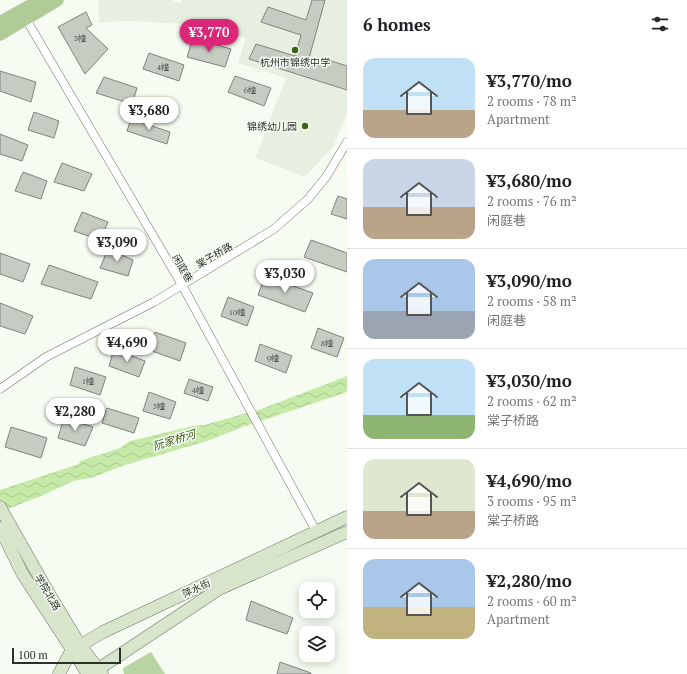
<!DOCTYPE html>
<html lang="en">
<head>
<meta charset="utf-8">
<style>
  body { margin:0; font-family:"PT Serif","Noto Sans SC",serif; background:#f2f2f2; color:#202124; height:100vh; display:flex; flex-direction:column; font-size:15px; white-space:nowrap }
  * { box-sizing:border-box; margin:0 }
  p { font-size:13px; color:#757577 }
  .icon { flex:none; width:22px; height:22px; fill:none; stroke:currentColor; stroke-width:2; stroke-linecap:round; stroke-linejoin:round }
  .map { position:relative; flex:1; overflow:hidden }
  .panel { display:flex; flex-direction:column; background:#fff; width:340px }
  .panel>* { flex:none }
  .controls { position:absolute; left:299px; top:582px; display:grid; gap:8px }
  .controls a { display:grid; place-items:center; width:36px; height:36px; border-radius:8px; background:#fff; box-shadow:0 2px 10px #0003; font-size:20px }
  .scale { position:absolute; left:12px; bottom:10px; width:109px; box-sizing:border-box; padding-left:4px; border:2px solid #2d2f2c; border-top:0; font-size:11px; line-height:14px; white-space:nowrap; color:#2d2f2c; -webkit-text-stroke:3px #f7fcf2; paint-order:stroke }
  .price { position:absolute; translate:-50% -34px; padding:0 9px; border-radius:14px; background:#fff; color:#222; font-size:13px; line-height:26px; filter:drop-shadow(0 1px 2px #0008) }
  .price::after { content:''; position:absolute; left:50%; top:24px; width:12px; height:9px; margin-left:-6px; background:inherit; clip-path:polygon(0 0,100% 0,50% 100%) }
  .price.on { background:#db2777; color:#fff }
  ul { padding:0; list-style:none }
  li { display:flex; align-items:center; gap:12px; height:100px; padding:0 16px }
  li+li { border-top:1px solid #e0e0e0 }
  li span { display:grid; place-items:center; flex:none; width:112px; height:80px; border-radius:12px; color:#555 }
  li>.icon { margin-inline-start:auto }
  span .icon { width:48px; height:48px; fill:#fffc; stroke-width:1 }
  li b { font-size:17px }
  h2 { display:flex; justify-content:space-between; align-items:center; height:48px; padding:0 16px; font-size:17px }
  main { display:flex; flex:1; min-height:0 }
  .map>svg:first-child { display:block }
</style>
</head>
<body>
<main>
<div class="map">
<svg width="347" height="674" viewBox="0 0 347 674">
  <defs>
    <pattern id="water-waves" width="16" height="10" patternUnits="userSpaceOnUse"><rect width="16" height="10" fill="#c5eaa7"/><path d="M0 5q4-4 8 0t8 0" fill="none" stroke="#aac990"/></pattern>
  </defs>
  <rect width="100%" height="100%" fill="#f7fcf2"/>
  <!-- built -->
  <polygon fill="#e7f0e0" points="98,0 171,0 181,3 181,0 347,0 347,114 333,147 305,177 255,158 286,78 238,63 246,38 203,25 127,21 99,23"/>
  <!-- grass -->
  <polygon fill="#bad5a5" points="151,652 165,674 124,674 123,668"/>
  <!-- water -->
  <polygon fill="url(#water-waves)" points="347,376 347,392 240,428 207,441 125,465 91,478 73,481 41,496 0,512 0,490 79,464 80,461 120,448 130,441 193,426 204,425 261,409"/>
  <!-- building -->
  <g fill="#c7ccc3" stroke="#7f847c">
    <polygon points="312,0 325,0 308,62 320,66 322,58 347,66 347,90 249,59 256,44 295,56 301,35 261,22 268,7 306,20"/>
    <polygon points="86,12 92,25 86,28 108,49 85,74 58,27"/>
    <polygon points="193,38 231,49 225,67 187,57"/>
    <polygon points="149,53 184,65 179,81 143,69"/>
    <polygon points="0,71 36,82 31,102 0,91"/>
    <polygon points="235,76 271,88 264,106 228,92"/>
    <polygon points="104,77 137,88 132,104 96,93"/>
    <polygon points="34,112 59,121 54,138 28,130"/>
    <polygon points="131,119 170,132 167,144 127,131"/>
    <polygon points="0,134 28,145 22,161 0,154"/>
    <polygon points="62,163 92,174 84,191 54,182"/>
    <polygon points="23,172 47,181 41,199 15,191"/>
    <polygon points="338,196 347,199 347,219 331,214"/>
    <polygon points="82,212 108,222 100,240 74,231"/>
    <polygon points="311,240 347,253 347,272 304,257"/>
    <polygon points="108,249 133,260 128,276 100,268"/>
    <polygon points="0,253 30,264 23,282 0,274"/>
    <polygon points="49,265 98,282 91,299 41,284"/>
    <polygon points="265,276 313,293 305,312 258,295"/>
    <polygon points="228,297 254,307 247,326 221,316"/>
    <polygon points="0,303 33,316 25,334 0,326"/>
    <polygon points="318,328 344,338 337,357 311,348"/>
    <polygon points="155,332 186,343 180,361 149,350"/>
    <polygon points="260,344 292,356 286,373 255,361"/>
    <polygon points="114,349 145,361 139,377 109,366"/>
    <polygon points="75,367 106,377 100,395 70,385"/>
    <polygon points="189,379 213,387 208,401 184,393"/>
    <polygon points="149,392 176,402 170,419 143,411"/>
    <polygon points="107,408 139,418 134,433 102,423"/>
    <polygon points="64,418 93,427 85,446 58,438"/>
    <polygon points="11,427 47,438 41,458 5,447"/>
    <polygon points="251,601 293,618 287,634 246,620"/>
    <polygon points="280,662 311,673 311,674 277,674"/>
  </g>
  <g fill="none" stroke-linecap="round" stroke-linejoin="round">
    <defs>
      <g id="minor">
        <polyline points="26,19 182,285 316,531"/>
        <polyline points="0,389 46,357 154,302 274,229 308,199 326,177 347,142"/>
      </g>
      <g id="secondary">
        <polyline points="0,507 48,592 80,645 102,674"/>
        <polyline points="0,528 22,573 88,674"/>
        <polyline points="59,674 71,651 103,632 347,517"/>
        <polyline points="91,674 219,589 347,532"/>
      </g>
      <g id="primary">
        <polyline points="0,23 39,1"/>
        <polyline points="0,34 57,0"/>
      </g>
    </defs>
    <!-- minor casing -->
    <use href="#minor" stroke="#6d7169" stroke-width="9"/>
    <!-- secondary casing -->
    <use href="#secondary" stroke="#6d7169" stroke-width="13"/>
    <!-- primary casing -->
    <use href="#primary" stroke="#d9dad9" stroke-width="14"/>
    <!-- minor -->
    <use href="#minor" stroke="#fff" stroke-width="8"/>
    <!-- secondary -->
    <use href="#secondary" stroke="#d7e5ca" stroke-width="12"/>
    <!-- primary -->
    <use href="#primary" stroke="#b0cb95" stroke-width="13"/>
  </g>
  <!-- markers -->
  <g fill="#3f6219" stroke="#f7fcf2" stroke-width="1.5">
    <circle cx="295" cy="50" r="4"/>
    <circle cx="305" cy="126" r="4"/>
  </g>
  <g text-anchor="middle" stroke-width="3" stroke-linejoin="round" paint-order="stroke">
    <!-- number labels -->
    <g font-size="8" fill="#545652">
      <text x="80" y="41">3幢</text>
      <text x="163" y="70">4幢</text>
      <text x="250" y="93">6幢</text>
      <text x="237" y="315">10幢</text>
      <text x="327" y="346">8幢</text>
      <text x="273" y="361">9幢</text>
      <text x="88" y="384">1幢</text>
      <text x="198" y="393">4幢</text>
      <text x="159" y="409">5幢</text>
    </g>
    <!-- poi labels -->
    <g font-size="10" fill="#2d2f2c" stroke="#f7fcf2">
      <text x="295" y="66">杭州市锦绣中学</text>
      <text x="297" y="130" text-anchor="end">锦绣幼儿园</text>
    </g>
    <!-- street labels -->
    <g font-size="10" fill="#2d2f2c" stroke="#f7fcf2">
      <text transform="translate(214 255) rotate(-30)" y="4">棠子桥路</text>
      <text transform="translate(183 268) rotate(60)" y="4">闲庭巷</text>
      <text transform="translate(196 588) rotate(-25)" y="4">萍水街</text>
      <text transform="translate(48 592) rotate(59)" y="4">学院北路</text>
    </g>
    <!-- water labels -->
    <g font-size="11" font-style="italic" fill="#3b5b18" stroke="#f7fcf2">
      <text transform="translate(174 440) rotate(-17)" y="4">阮家桥河</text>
    </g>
  </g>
</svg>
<div class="controls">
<a><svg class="icon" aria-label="locate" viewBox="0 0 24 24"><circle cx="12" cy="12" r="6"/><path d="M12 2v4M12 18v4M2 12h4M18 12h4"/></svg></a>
<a><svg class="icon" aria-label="layers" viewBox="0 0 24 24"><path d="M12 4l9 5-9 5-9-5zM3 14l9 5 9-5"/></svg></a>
</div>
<div class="scale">100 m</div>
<b class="price on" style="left:209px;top:53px">¥3,770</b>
<b class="price" style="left:149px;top:131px">¥3,680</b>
<b class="price" style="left:117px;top:263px">¥3,090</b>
<b class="price" style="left:285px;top:294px">¥3,030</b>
<b class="price" style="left:127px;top:363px">¥4,690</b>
<b class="price" style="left:75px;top:432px">¥2,280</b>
</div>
<section class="panel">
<h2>6 homes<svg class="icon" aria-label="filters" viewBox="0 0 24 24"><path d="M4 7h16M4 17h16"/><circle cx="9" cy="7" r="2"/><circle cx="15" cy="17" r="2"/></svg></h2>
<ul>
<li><span style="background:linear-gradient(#bfe0f5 65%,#b9a48a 0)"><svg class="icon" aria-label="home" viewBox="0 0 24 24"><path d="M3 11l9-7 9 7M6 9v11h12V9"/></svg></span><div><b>¥3,770/mo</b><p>2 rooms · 78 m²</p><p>Apartment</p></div></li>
<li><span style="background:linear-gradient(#c9d6e8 60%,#b9a48a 0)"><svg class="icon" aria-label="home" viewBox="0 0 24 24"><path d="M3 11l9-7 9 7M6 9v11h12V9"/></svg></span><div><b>¥3,680/mo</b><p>2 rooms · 76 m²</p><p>闲庭巷</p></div></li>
<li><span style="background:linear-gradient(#a9c7e8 65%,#9aa5b1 0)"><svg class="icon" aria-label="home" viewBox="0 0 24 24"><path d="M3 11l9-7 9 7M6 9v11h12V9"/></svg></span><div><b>¥3,090/mo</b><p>2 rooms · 58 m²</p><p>闲庭巷</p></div></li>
<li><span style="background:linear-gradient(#bfe0f5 70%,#8fb573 0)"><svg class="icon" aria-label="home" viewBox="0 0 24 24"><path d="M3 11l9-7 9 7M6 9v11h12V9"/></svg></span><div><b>¥3,030/mo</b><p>2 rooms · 62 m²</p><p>棠子桥路</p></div></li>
<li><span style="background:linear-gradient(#dfe7d0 65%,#b9a48a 0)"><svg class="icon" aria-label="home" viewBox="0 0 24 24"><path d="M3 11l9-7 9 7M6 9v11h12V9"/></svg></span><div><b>¥4,690/mo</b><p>3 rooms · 95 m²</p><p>棠子桥路</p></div></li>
<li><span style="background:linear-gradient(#a9c7e8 60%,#c2b280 0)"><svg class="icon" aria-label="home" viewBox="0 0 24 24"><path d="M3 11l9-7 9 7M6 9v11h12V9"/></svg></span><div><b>¥2,280/mo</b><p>2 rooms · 60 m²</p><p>Apartment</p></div></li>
</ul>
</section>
</main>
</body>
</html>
